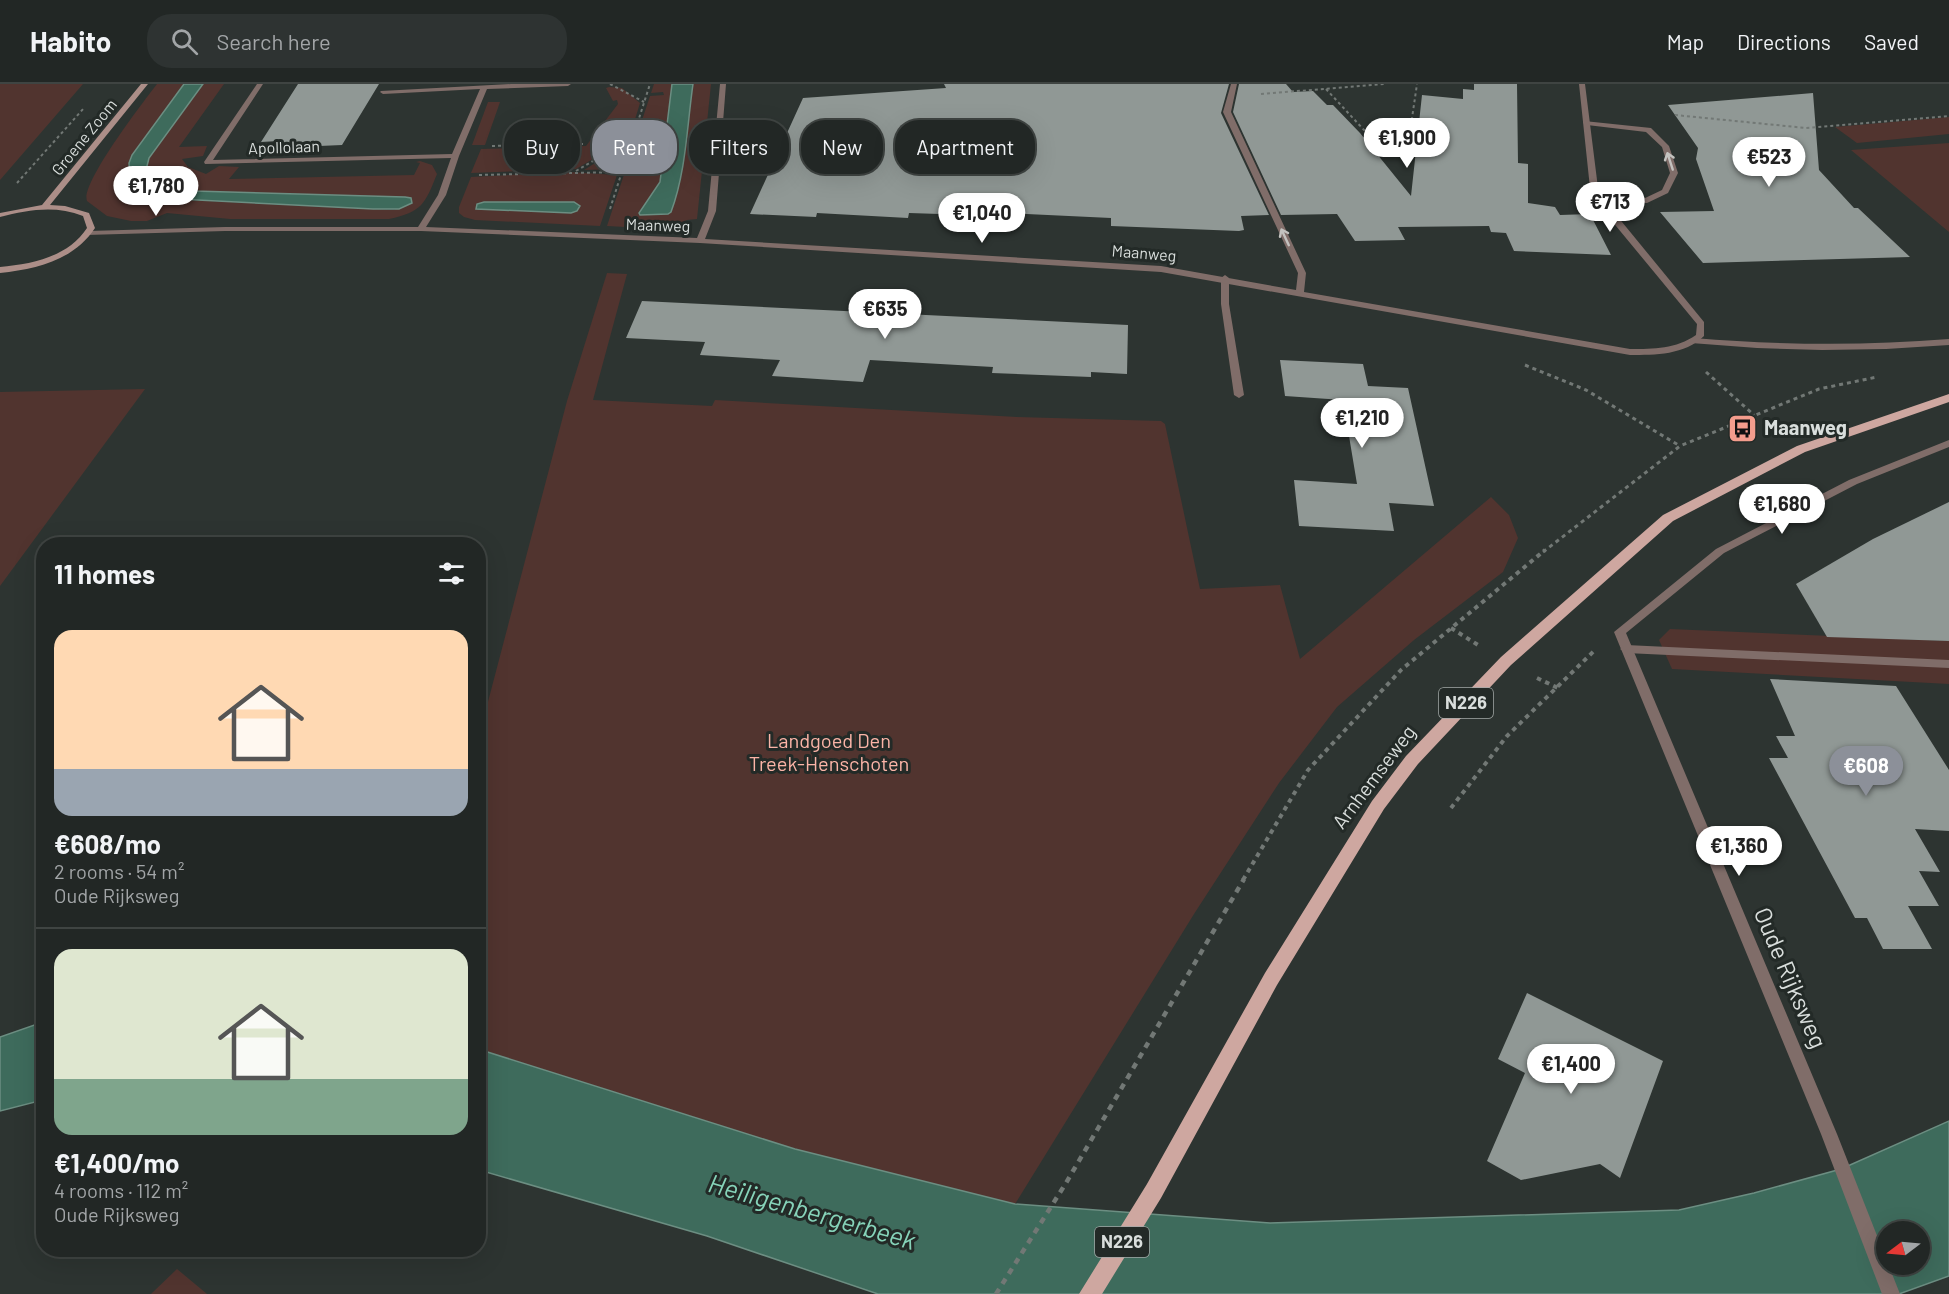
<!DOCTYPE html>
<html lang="en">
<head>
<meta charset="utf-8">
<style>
  body { margin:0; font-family:Barlow,sans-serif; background:#2e3332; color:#f1f3f6; height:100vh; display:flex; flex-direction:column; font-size:22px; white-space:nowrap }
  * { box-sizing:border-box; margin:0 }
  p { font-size:20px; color:#a2a5a7 }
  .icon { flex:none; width:33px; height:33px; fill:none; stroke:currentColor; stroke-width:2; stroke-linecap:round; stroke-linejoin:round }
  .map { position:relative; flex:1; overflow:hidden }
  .details { position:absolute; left:36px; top:453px; width:450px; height:720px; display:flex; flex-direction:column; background:#222725; border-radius:24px; box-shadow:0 6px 24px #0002,0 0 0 2px #3f4442 }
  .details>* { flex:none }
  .banner { position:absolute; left:504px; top:36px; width:570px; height:54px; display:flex; gap:12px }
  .needle { width:39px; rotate:254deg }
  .fabs { position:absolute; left:1876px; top:1137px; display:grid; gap:12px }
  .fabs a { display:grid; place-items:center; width:54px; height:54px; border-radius:50%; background:#222725; box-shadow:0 6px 24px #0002,0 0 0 2px #3f4442; font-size:30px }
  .price { position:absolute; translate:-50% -51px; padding:0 14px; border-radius:21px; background:#fff; color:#222; font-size:20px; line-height:39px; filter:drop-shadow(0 2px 3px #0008) }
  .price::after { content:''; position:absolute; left:50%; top:36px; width:18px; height:14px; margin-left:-9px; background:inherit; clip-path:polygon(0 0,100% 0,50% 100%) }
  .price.on { background:#8c9099; color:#fff }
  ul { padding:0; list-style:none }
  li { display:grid; align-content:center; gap:12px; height:318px; padding:0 18px }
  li+li { border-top:2px solid #3f4442 }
  li span { display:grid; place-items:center; height:186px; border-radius:18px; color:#555 }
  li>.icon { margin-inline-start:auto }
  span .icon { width:108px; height:108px; fill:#fffc; stroke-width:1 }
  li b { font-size:26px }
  h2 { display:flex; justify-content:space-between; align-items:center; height:72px; padding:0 18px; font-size:26px }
  .tag { padding:0 21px; border-radius:24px; background:#222725; box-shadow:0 6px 24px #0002,0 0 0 2px #3f4442; font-size:21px; line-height:54px }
  .tag.on { background:#8c9099; color:#fff }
  header { display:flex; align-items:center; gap:36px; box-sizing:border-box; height:84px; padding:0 30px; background:#222725; border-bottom:2px solid #3f4442 }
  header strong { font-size:28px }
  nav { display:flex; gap:33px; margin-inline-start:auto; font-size:21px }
  .search { width:420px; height:54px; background:#2e3332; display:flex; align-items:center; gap:15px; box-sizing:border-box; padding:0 21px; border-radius:24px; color:#a2a5a7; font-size:22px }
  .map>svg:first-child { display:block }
</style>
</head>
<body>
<header>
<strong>Habito</strong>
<div class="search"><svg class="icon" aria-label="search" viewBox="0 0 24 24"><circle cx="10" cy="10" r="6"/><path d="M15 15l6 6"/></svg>Search here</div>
<nav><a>Map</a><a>Directions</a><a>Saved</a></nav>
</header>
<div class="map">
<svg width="1949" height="1210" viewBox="0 0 1949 1210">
  <rect width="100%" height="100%" fill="#2d3431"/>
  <!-- green -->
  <g fill="#51342f" fill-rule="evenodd">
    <polygon points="0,0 83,0 0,96"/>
    <path d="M 157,0 L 184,0 L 132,71 C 117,109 161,113 187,116 L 394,126 L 412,119 L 411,114 L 405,113 L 193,107 C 176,105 155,103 146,86 L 149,74 L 203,0 L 224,0 L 179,63 L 207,62 L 203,72 L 182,75 L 188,83 L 206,90 L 219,82 L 239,83 L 229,95 L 414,91 L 420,79 L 416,78 L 420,77 L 432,81 L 437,90 C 425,120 422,128 389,135 L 230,135 L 167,129 L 147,137 L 131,137 L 107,132 L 87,117 C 80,100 144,17 157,0 Z"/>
    <polygon points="654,0 672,0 660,98 639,128 640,131 659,131 681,90 693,0 711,0 697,135 687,136 678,141 662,145 607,142 650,12 664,11 663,8 651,9"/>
    <polygon points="609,3 622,4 640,19 630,52 627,55 576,85 471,89 481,65 586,62 618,20 617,16 613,17 606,4"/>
    <polygon points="488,18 500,18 485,61 472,61"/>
    <polygon points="1949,33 1949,50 1857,59 1835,43"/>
    <polygon points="1949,59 1949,148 1851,66"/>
    <polygon points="624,61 627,62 619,85 584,86"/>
    <path d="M 569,88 L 617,91 L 600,142 L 475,136 L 464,133 L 459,129 L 459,123 L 471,93 ZM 484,118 L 574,118 L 580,122 L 580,124 L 477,120 Z"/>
    <polygon points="607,189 627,190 593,316 712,322 715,316 1017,333 1161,337 1165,340 1200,505 1280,501 1300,575 1491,413 1509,431 1518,454 1503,488 1414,556 1337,623 1279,699 1194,830 1015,1120 795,1065 479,965 479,652 567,317"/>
    <polygon points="145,305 0,502 0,308"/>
    <polygon points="1670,545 1949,557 1949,600 1672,585 1659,556"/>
    <polygon points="177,1185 207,1210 151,1210"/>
  </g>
  <!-- water -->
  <g fill="#3e6b5c" stroke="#6c8e82" stroke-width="1.5" fill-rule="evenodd">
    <path d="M 184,0 L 203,0 L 149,74 L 146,86 C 155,103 176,105 193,107 L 405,113 L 411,114 L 412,119 L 399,125 L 373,125 L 178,115 L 152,111 L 140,103 L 130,93 L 129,79 L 132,71 Z"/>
    <path d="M 672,0 L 693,0 C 687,42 686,88 671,128 L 668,130 L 640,131 L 639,129 L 660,98 Z"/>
    <polygon points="484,118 574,118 580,122 577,127 571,129 476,125 477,120"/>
    <polygon points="43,938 43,1016 0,1027 0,953"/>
    <path d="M 478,965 L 795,1065 L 1015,1120 L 1270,1139 L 1679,1126 L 1754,1109 L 1841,1085 L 1949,1037 L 1949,1192 L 1899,1210 L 878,1210 L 707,1152 L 479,1086 ZM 1887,1148 L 1920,1148 L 1920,1180 L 1887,1180 Z"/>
  </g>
  <!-- building -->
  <g fill="#909895">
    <polygon points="298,0 379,0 342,61 274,64 278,57 261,58"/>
    <polygon points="944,0 1229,0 1221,29 1269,131 1241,132 1244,146 1239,147 1111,142 1111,134 941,126 940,130 909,129 908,134 817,129 816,133 750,130 803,14 946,4"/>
    <polygon points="1239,0 1286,0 1293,8 1313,7 1327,21 1333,21 1360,49 1411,112 1422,11 1463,15 1463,5 1474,6 1474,0 1517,0 1518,79 1528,80 1528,119 1555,123 1560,131 1590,130 1611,171 1514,167 1506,149 1491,148 1489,142 1398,143 1405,156 1355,157 1337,130 1281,131 1233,28"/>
    <polygon points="1813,9 1819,86 1854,124 1858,124 1910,173 1703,179 1660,128 1714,127 1696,75 1698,64 1668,21"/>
    <polygon points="642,217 1128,241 1127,290 1091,288 1091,293 992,289 993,283 870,276 863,298 772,292 780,276 700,271 705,258 626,254"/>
    <polygon points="1280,276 1363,280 1368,302 1408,304 1434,422 1389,419 1394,447 1299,442 1294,396 1357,400 1343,316 1285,312"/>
    <polygon points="1949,418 1949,557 1827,553 1796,500 1873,455"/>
    <polygon points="1770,595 1896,602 1949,686 1949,747 1915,745 1940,788 1919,787 1939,822 1908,822 1932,865 1883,865 1867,834 1855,834 1769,674 1788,674 1776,652 1795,652"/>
    <polygon points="1527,909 1663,977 1620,1094 1600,1080 1521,1096 1487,1077 1525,989 1498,975"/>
  </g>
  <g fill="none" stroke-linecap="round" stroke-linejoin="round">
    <!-- path-far3 -->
    <g stroke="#727875" stroke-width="2" stroke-dasharray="3 3" stroke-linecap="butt">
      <polyline points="610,0 644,18"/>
      <polyline points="1326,5 1364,46 1410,48 1417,0"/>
      <polyline points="1261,10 1385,0"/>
      <polyline points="1675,31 1806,44 1949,32"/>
      <polyline points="492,62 583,60"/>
      <polyline points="576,87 633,53"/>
      <polyline points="479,91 622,88"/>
      <polyline points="17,99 84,24"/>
      <polyline points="610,125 650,0"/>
    </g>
    <!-- path-far2 -->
    <g stroke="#727875" stroke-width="3" stroke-dasharray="4 4" stroke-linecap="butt">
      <polyline points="1525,281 1586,306 1680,362"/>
      <polyline points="1706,288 1754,331"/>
      <polyline points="1543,468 1680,362 1819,305 1877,293"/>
    </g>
    <!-- path-far1 -->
    <g stroke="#727875" stroke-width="4" stroke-dasharray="4.5 4.5" stroke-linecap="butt">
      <polyline points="1451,544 1478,561"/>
      <polyline points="1537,594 1558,604"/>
      <polyline points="1451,724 1507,652 1595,566"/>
      <polyline points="1243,796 1308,686 1401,586 1545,466"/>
    </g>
    <!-- path -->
    <polyline stroke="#727875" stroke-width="4.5" stroke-dasharray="6 6" stroke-linecap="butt" points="996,1210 1066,1099 1244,795"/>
    <!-- lane -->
    <g fill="#806d69" fill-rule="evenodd">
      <polygon points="1584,37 1651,44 1669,62 1678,89 1668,109 1647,119 1597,119 1596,117 1600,115 1643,115 1662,106 1670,89 1662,63 1646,48 1587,41 1583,39"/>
      <polygon points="1225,191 1229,194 1229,220 1244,311 1239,314 1234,311 1221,220 1221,194"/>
      <path d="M 1694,254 C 1779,261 1864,262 1949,255 L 1949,261 L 1886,265 L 1822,266 L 1757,264 L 1691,259 L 1689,257 Z"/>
      <polygon points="1626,561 1949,576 1949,584 1626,569 1620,565"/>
    </g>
    <!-- street -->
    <g fill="#806d69" fill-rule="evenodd">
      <path d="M 257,0 L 263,0 L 213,76 L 452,70 L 480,5 L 383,10 L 380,8 L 381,7 L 511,0 L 571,0 L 568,2 L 487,5 L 459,72 L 446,111 L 426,143 L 697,154 L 708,127 L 720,0 L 726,0 L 716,127 L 705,155 L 1161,182 L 1296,206 L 1298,189 L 1223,28 L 1231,0 L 1237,0 L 1231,28 L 1306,189 L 1304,208 L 1630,265 C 1654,265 1676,265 1696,251 L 1697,240 L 1597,119 L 1590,104 L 1579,0 L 1585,0 L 1598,104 L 1604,116 L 1704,238 L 1704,252 C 1685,271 1655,271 1630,271 L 1161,188 L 700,159 L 421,147 L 225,147 L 86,151 L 85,149 L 89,147 L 225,143 L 418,143 L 438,111 L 451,74 L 205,80 L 204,78 Z"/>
      <polygon points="1949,356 1949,363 1857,400 1724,469 1626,549 1837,1050 1900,1210 1882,1210 1821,1050 1614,548 1716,465 1849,396"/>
    </g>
    <!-- secondary -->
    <path fill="#ac8e88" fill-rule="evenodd" d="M 141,0 L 148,0 L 50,121 L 65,122 L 89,129 L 95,144 C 74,176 37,185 0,189 L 0,183 C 32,180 68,173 87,144 L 83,132 C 55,121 28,126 0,133 L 0,129 L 42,121 Z"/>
    <!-- primary -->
    <polygon fill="#cea7a0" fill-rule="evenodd" points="1949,310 1949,318 1805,368 1673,437 1511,581 1418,680 1384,725 1277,901 1161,1114 1102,1210 1079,1210 1147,1100 1265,889 1372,717 1406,672 1501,573 1663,431 1797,362"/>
  </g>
  <!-- one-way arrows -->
  <defs><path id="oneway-shaft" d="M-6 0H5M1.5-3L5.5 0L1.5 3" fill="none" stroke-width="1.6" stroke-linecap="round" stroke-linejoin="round" transform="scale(1.5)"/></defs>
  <g stroke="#c3c2bf">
    <use href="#oneway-shaft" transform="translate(1670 77) rotate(-108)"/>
    <use href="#oneway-shaft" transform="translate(1285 153) rotate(-115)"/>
  </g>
  <!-- icons -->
  <defs>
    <symbol id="bus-square" viewBox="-11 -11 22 22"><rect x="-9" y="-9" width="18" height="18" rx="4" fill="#f49d8d" stroke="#232a27"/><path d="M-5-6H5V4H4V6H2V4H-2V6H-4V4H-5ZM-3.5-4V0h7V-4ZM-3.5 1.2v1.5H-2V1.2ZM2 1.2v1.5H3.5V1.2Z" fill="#111"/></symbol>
  </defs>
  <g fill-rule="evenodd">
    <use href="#bus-square" x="1726" y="328" width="33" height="33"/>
  </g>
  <g text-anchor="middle" stroke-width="6" stroke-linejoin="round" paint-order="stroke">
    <!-- far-street labels -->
    <g font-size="16" fill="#d9dedc" stroke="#232a27">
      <text transform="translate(84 53) rotate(-51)" y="6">Groene Zoom</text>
      <text transform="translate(284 63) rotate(-2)" y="6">Apollolaan</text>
      <text transform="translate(658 141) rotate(2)" y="6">Maanweg</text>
      <text transform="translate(1144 169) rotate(5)" y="6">Maanweg</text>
    </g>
    <!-- shield labels -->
    <g fill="#232a27" stroke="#a2a8a6" stroke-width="1.5">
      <rect x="1439" y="604" width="54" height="30" rx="4.5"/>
      <rect x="1095" y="1143" width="54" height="30" rx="4.5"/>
    </g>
    <g font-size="18" font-weight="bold" fill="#d9dedc">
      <text x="1466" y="625">N226</text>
      <text x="1122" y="1164">N226</text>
    </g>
    <!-- poi labels -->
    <g font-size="20" font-weight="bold" fill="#d9dedc" stroke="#232a27" text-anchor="start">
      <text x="1764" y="351">Maanweg</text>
    </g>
    <!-- park labels -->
    <g font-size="20" fill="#fbb4a7" stroke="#232a27">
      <text x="829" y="664">Landgoed Den<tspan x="829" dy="23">Treek-Henschoten</tspan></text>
    </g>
    <!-- street labels -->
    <g font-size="20" fill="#d9dedc" stroke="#232a27">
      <text transform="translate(1374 693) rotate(-53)" y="7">Arnhemseweg</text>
    </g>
    <!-- near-street labels -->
    <g font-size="24" fill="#d9dedc" stroke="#232a27">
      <text transform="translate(1790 894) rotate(67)" y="8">Oude Rijksweg</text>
    </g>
    <!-- near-water labels -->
    <g font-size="26" font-style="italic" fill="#86d3b9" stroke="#232a27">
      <text transform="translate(812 1128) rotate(16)" y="9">Heiligenbergerbeek</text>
    </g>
  </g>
</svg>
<div class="fabs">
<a><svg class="needle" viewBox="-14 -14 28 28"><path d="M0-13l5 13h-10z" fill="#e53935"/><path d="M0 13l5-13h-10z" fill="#a2a5a7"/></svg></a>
</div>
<b class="price" style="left:1407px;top:85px">€1,900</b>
<b class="price" style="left:1769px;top:104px">€523</b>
<b class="price" style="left:156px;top:133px">€1,780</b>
<b class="price" style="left:1610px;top:149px">€713</b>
<b class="price" style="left:982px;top:160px">€1,040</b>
<b class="price" style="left:885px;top:256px">€635</b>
<b class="price" style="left:1362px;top:365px">€1,210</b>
<b class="price" style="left:1782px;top:451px">€1,680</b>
<b class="price on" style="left:1866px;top:713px">€608</b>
<b class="price" style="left:1739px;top:793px">€1,360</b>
<b class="price" style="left:1571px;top:1011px">€1,400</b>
<div class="banner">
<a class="tag">Buy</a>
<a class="tag on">Rent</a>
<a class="tag">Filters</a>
<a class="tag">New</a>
<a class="tag">Apartment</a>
</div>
<section class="details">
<h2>11 homes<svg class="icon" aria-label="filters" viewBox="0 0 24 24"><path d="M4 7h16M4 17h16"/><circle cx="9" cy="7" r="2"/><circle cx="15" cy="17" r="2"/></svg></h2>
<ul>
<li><span style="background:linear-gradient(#ffd9b3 75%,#9aa5b1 0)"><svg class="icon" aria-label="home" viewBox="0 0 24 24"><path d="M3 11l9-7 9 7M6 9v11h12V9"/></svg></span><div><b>€608/mo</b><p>2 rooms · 54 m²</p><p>Oude Rijksweg</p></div></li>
<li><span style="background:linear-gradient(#dfe7d0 70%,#7fa58c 0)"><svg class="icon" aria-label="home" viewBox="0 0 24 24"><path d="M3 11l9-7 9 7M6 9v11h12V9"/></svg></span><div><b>€1,400/mo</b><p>4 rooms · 112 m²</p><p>Oude Rijksweg</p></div></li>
</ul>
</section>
</div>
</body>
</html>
